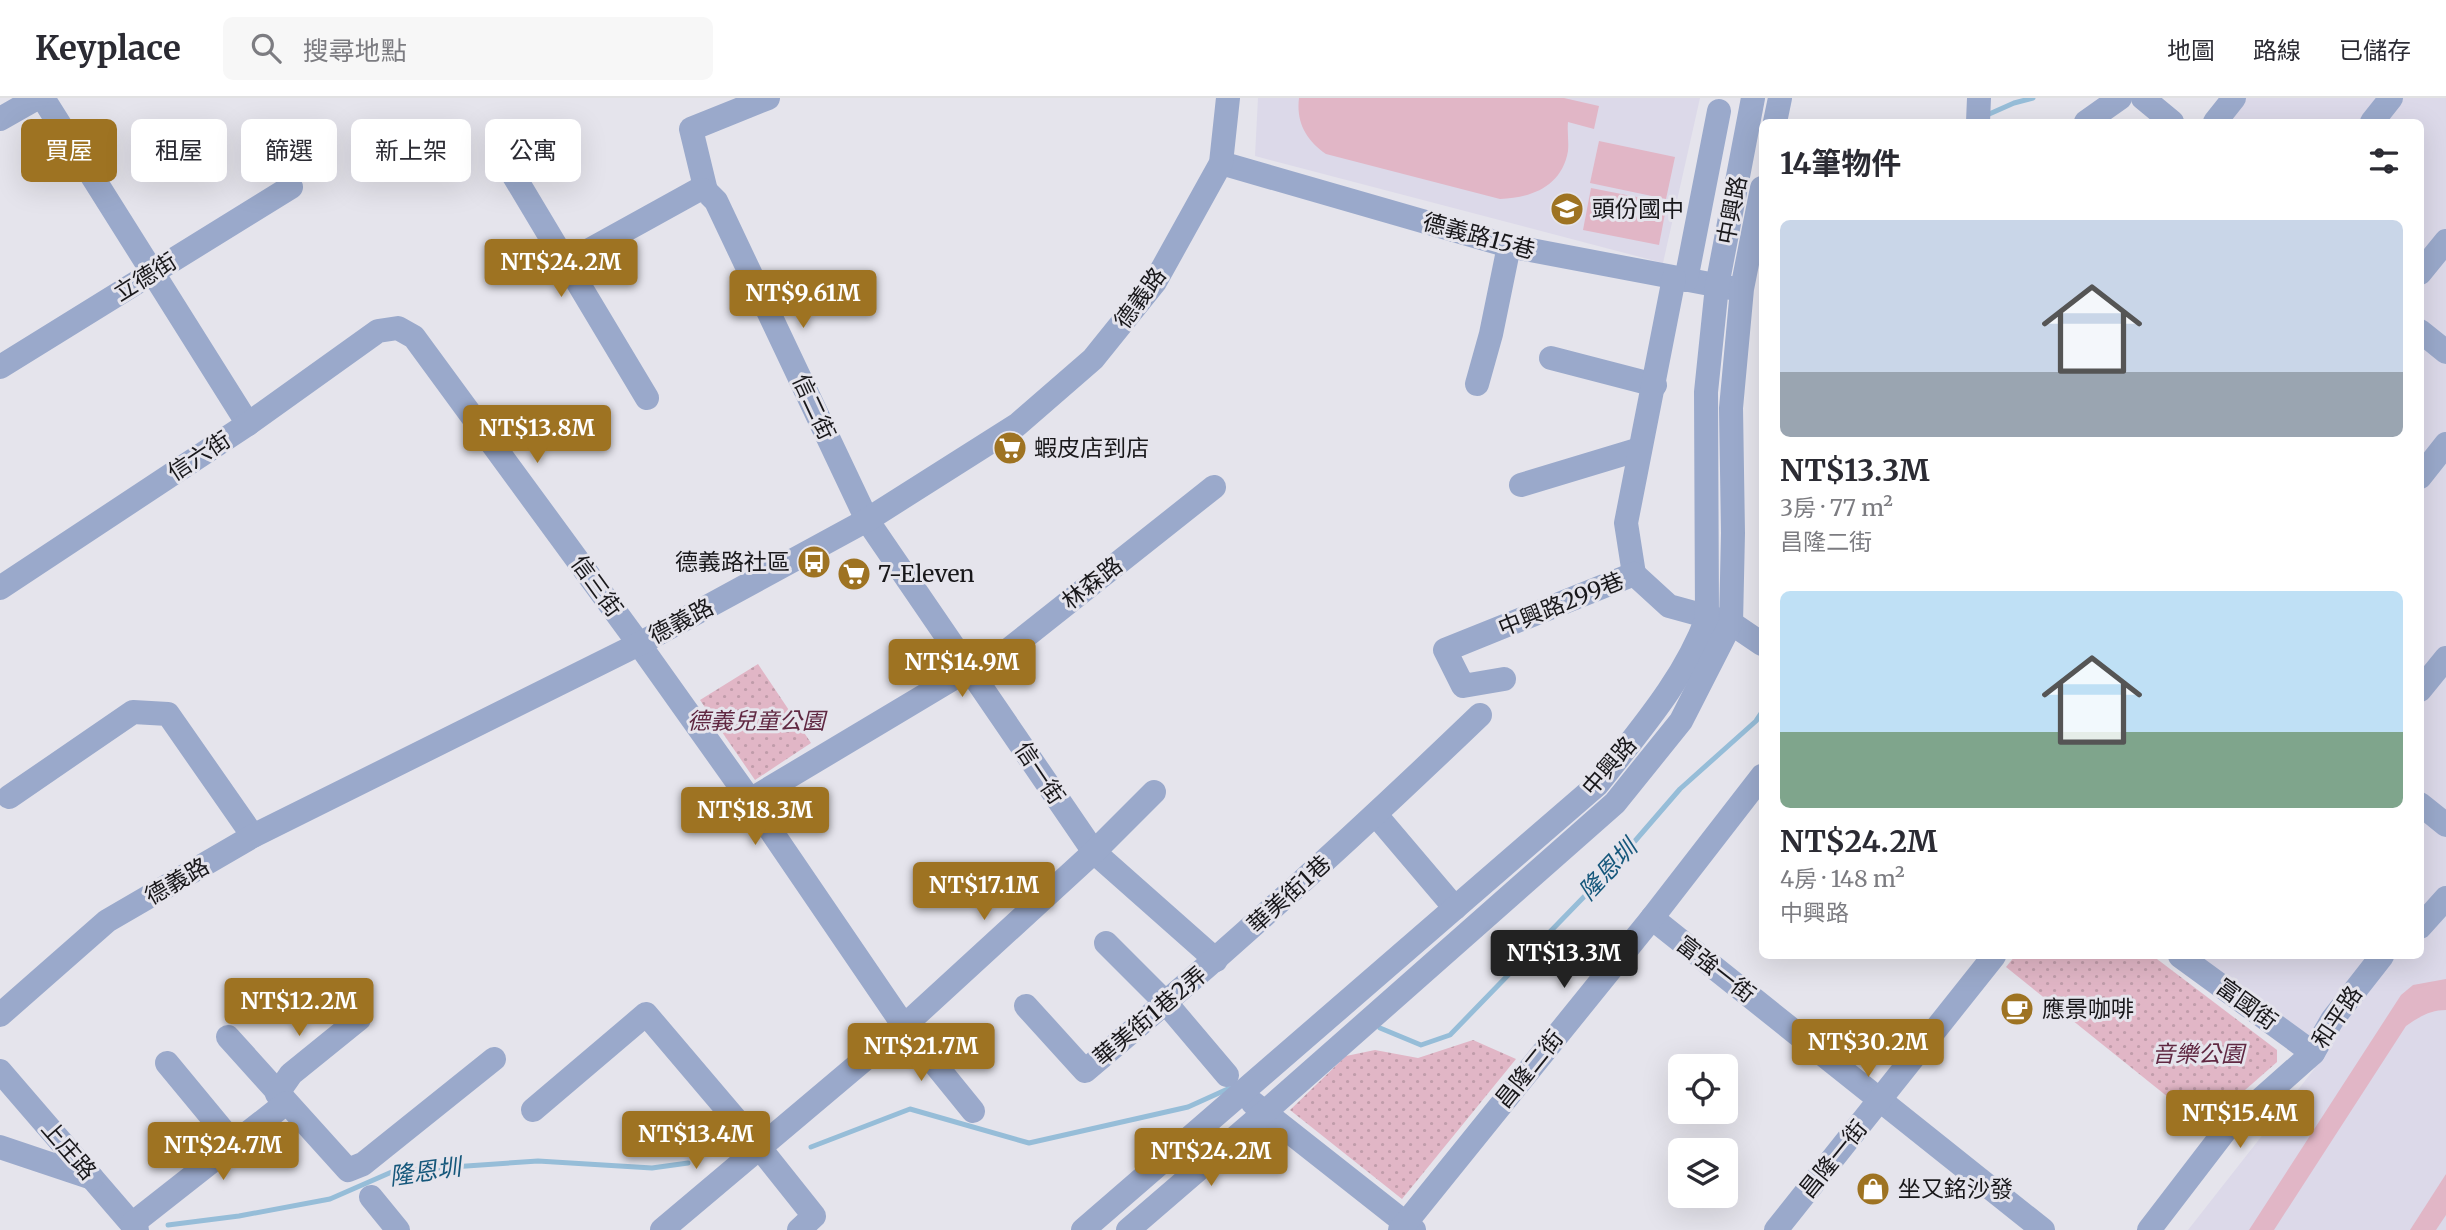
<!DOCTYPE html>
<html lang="zh-TW">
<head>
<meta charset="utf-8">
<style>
  body { margin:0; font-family:Merriweather,"Noto Sans TC",serif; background:#f7f7f7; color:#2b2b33; height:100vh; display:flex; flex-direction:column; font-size:26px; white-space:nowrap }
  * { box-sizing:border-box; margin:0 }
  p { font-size:23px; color:#7c7c81 }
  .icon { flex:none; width:38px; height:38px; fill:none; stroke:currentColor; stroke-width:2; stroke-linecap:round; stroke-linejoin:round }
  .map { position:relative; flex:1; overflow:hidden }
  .side { position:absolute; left:1759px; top:21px; width:665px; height:840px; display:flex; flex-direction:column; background:#fff; border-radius:10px; box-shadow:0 7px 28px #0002 }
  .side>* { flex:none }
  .hud { position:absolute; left:21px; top:21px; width:665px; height:63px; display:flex; gap:14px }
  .fabs { position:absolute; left:1668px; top:956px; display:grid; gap:14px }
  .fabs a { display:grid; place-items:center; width:70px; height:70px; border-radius:10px; background:#fff; box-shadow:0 7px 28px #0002; font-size:35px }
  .price { position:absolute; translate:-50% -60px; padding:0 16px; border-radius:7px; background:#9e7322; color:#fff; font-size:23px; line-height:46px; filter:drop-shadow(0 2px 4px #0008) }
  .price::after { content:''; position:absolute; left:50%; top:42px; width:21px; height:16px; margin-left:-10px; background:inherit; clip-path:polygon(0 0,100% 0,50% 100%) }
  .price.current { background:#222; color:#fff }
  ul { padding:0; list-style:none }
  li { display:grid; align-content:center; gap:14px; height:371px; padding:0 21px }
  li span { display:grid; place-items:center; height:217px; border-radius:10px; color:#555 }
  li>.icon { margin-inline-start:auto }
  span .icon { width:126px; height:126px; fill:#fffc; stroke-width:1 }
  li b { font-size:30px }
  h2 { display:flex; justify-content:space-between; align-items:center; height:84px; padding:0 21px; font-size:30px }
  .chip { padding:0 24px; border-radius:10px; background:#fff; box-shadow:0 7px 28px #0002; font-size:24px; line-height:63px }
  .chip.current { background:#9e7322; color:#fff }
  header { display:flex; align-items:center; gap:42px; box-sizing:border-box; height:98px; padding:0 35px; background:#fff; border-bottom:2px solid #e1e1e2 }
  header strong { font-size:33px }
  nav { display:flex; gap:38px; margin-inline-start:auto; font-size:24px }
  .search { width:490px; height:63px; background:#f7f7f7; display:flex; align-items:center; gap:18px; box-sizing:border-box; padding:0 24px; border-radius:10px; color:#7c7c81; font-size:26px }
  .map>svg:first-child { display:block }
</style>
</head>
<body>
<header>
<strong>Keyplace</strong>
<div class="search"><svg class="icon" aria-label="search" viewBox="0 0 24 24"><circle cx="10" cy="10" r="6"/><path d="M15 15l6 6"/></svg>搜尋地點</div>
<nav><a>地圖</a><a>路線</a><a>已儲存</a></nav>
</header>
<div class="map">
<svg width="2446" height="1132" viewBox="0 0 2446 1132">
  <defs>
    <pattern id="park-dots" width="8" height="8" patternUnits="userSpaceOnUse" patternTransform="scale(1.75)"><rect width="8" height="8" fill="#e1b6c6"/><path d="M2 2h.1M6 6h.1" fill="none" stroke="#c09caa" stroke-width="1.8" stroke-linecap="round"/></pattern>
  </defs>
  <rect width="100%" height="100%" fill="#e5e4ec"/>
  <!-- built -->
  <g fill="#dcd9e9">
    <polygon points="1258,0 1700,0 1663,165 1255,58"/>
    <polygon points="2224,0 2446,0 2446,1132 2188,1132 2315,970 2167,858 2420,858 2420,24 2205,24"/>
  </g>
  <!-- grass -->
  <g fill="#e1b6c6">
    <path d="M 1299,0 L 1564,0 L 1599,8 L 1594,31 L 1568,24 C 1567,34 1569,43 1568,53 C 1562,88 1532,100 1500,101 L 1326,56 C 1306,42 1296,24 1299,0 Z"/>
    <polygon points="1599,43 1675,59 1666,101 1590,85"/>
    <polygon points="1591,90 1667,105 1659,147 1583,132"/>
    <path d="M 2446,881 L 2446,912 C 2430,912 2419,919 2406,928 L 2274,1132 L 2249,1132 L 2401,897 L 2413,887 Z"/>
    <polygon points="2446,1076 2446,1117 2436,1132 2410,1132"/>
  </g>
  <!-- park -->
  <g fill="url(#park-dots)">
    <polygon points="758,566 811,645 755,682 700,602"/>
    <polygon points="2015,858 2153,858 2277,952 2277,964 2204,1028 2006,869"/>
    <polygon points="1473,942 1516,961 1402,1101 1290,1012 1346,958 1375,952 1418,960"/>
  </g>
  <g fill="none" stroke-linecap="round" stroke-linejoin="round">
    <!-- stream -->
    <g stroke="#96bdd8" stroke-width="5">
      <polyline points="1987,17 2014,5 2033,0"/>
      <polyline points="1380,930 1421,947 1450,937 1609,773 1680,691 1756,623 1762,614"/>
      <polyline points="811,1049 910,1011 1029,1045 1188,1009 1230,990"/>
      <polyline points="168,1127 239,1118 330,1101 394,1073 538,1063 652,1070 688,1065"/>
    </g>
    <!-- minor -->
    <g stroke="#9aa9cb" stroke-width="24">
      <polyline points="43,0 248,326"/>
      <polyline points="2143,0 2172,24"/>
      <polyline points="0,21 37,0"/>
      <polyline points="1775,24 1780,0"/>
      <polyline points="1978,24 1979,0"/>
      <polyline points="2086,24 2120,0"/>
      <polyline points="2215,24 2234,0"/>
      <polyline points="2372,24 2391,0"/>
      <polyline points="1221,65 1509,148 1731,190"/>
      <polyline points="514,78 647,300"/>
      <polyline points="706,93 691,31 768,0"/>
      <polyline points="566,165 698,92 706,93 716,103 867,422 1094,754 1216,862"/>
      <polyline points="2420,175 2446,143"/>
      <polyline points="1686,182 1719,13"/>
      <polyline points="2420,233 2446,254"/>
      <polyline points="1551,260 1655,287"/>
      <polyline points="0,269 291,89"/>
      <polyline points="1477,286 1491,236 1509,148"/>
      <polyline points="2420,379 2446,346"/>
      <polyline points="1521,387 1640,351"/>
      <polyline points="1634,476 1626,425 1674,180"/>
      <polyline points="0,490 248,326 378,233 398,230 414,239 639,546 750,702 904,928 973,1013"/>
      <polyline points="1504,581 1463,588 1445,552 1634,476 1669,508 1731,525 1762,546"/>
      <polyline points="2420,592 2446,560"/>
      <polyline points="9,699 133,614 168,616 253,738"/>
      <polyline points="750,702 969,571 988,568 1214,389"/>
      <polyline points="2420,706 2446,727"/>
      <polyline points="1376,717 1455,810"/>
      <polyline points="1652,820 2043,1132"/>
      <polyline points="2420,829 2446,800"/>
      <polyline points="1106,845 1166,905 1227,977"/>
      <polyline points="2180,858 2313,955"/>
      <path d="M 1026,908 L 1085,973 C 1221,859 1352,740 1480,617"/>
      <polyline points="0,917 107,823 253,738 639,546 867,422 1017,327 1093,261 1155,184 1221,65 1228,0"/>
      <polyline points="228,939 348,1072 363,1066 494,961"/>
      <polyline points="167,965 234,1046"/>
      <polyline points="0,973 137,1132"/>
      <polyline points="277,996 291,976 359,921"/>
      <polyline points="1253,1005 1414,1132"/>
      <polyline points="533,1012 646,916 759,1049 814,1118 799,1132"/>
      <polyline points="0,1049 92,1080"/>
      <polyline points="371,1099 398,1132"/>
      <polyline points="132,1126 286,1005"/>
      <polyline points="662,1132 904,928 1094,754 1154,694"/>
      <path d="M 1083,1132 L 1597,687 C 1637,635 1684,583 1707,520 L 1706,294 L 1717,188 L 1753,0"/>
      <polyline points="1128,1132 1265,1014 1615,705 1681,623 1731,525 1733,435 1731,310 1742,191 1762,90"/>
      <polyline points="1400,1132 1652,820 1762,678"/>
      <polyline points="1776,1132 1994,858"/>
      <polyline points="2149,1132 2225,1033 2313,955 2332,922 2382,858"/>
    </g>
  </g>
  <!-- icons -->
  <defs>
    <symbol id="school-disc" viewBox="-11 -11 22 22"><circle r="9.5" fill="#9e7322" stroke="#e5e4ec"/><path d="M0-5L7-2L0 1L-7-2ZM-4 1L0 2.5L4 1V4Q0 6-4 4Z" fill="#fff"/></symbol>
    <symbol id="supermarket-disc" viewBox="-11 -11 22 22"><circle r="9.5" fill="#9e7322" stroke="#e5e4ec"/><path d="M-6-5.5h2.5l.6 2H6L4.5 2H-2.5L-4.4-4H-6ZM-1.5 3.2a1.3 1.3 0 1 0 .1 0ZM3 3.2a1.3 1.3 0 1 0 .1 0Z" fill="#fff"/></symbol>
    <symbol id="bus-disc" viewBox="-11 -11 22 22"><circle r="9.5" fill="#9e7322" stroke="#e5e4ec"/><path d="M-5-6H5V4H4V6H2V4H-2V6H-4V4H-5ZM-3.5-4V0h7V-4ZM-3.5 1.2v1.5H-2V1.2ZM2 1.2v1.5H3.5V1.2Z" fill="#fff"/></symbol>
    <symbol id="cafe-disc" viewBox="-11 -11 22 22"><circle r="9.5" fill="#9e7322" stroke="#e5e4ec"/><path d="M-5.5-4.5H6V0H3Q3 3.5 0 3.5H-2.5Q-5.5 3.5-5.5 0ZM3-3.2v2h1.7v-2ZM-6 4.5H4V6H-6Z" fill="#fff"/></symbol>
    <symbol id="shop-disc" viewBox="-11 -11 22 22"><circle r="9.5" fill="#9e7322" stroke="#e5e4ec"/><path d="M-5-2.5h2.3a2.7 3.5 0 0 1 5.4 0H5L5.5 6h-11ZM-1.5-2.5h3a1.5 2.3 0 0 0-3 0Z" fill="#fff"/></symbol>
  </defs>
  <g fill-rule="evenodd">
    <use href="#school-disc" x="1548" y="92" width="38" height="38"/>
    <use href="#supermarket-disc" x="991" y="331" width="38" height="38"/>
    <use href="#bus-disc" x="795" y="445" width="38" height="38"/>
    <use href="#supermarket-disc" x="835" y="457" width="38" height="38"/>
    <use href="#cafe-disc" x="1998" y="892" width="38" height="38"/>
    <use href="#shop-disc" x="1854" y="1072" width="38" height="38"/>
  </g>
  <g text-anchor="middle" stroke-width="6" stroke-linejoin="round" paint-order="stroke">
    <!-- poi labels -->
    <g font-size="23" fill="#19181b" stroke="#e5e4ec" text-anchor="start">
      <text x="1592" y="119">頭份國中</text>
      <text x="1034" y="358">蝦皮店到店</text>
      <text x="790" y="472" text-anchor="end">德義路社區</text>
      <text x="878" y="484">7-Eleven</text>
      <text x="2042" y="919">應景咖啡</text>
      <text x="1898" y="1099">坐又銘沙發</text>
    </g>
    <!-- street labels -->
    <g font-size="23" fill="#19181b" stroke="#e5e4ec">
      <text transform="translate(1732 112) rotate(-79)" y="8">中興路</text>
      <text transform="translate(1479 138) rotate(15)" y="8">德義路15巷</text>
      <text transform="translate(145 179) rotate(-32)" y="8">立德街</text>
      <text transform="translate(1140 200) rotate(-54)" y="8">德義路</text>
      <text transform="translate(814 309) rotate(65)" y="8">信二街</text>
      <text transform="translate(199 358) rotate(-33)" y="8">信六街</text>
      <text transform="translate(1092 485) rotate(-38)" y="8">林森路</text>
      <text transform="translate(597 488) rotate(54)" y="8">信三街</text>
      <text transform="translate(1561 506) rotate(-22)" y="8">中興路299巷</text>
      <text transform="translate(681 523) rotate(-28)" y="8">德義路</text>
      <text transform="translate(1609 668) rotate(-49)" y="8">中興路</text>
      <text transform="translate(1040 675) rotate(56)" y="8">信一街</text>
      <text transform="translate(177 783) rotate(-30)" y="8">德義路</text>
      <text transform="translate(1289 796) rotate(-42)" y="8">華美街1巷</text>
      <text transform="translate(1716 871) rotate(38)" y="8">富強一街</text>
      <text transform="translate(2247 906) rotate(36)" y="8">富國街</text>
      <text transform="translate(1150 918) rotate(-40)" y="8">華美街1巷2弄</text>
      <text transform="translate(2337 919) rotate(-56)" y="8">和平路</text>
      <text transform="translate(1529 971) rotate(-51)" y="8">昌隆二街</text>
      <text transform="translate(69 1052) rotate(49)" y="8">上庄路</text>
      <text transform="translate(1833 1061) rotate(-51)" y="8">昌隆一街</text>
    </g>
    <!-- park labels -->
    <g font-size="23" font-style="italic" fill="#602842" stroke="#e5e4ec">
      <text x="756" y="631">德義兒童公園</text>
      <text x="2198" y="964">音樂公園</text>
    </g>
    <!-- water labels -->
    <g font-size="24" font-style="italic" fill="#15577b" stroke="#e5e4ec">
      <text transform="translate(1608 772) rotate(-47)" y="8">隆恩圳</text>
      <text transform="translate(425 1074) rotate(-8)" y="8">隆恩圳</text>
    </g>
  </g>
</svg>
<div class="fabs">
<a><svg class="icon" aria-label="locate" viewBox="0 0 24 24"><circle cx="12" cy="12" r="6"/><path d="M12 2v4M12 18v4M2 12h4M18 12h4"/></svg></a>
<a><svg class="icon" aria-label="layers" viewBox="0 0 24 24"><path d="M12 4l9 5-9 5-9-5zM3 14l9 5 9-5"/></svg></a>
</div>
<b class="price" style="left:561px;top:201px">NT$24.2M</b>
<b class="price" style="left:803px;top:232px">NT$9.61M</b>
<b class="price" style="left:537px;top:367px">NT$13.8M</b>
<b class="price" style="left:962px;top:601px">NT$14.9M</b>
<b class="price" style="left:755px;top:749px">NT$18.3M</b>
<b class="price" style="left:984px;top:824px">NT$17.1M</b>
<b class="price current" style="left:1564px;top:892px">NT$13.3M</b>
<b class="price" style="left:299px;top:940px">NT$12.2M</b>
<b class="price" style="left:1868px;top:981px">NT$30.2M</b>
<b class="price" style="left:921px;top:985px">NT$21.7M</b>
<b class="price" style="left:2240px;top:1052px">NT$15.4M</b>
<b class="price" style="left:696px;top:1073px">NT$13.4M</b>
<b class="price" style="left:223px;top:1084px">NT$24.7M</b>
<b class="price" style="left:1211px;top:1090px">NT$24.2M</b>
<div class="hud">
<a class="chip current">買屋</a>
<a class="chip">租屋</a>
<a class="chip">篩選</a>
<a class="chip">新上架</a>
<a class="chip">公寓</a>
</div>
<section class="side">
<h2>14筆物件<svg class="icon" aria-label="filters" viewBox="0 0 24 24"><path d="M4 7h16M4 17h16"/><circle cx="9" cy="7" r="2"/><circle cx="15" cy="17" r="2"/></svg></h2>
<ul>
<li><span style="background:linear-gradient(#c9d6e8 70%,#9aa5b1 0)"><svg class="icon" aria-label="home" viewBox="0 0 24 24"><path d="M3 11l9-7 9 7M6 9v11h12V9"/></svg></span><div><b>NT$13.3M</b><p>3房 · 77 m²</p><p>昌隆二街</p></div></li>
<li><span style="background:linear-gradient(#bfe0f5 65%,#7fa58c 0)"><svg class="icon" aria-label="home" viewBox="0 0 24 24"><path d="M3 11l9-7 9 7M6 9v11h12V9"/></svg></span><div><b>NT$24.2M</b><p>4房 · 148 m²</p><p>中興路</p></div></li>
</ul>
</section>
</div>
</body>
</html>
